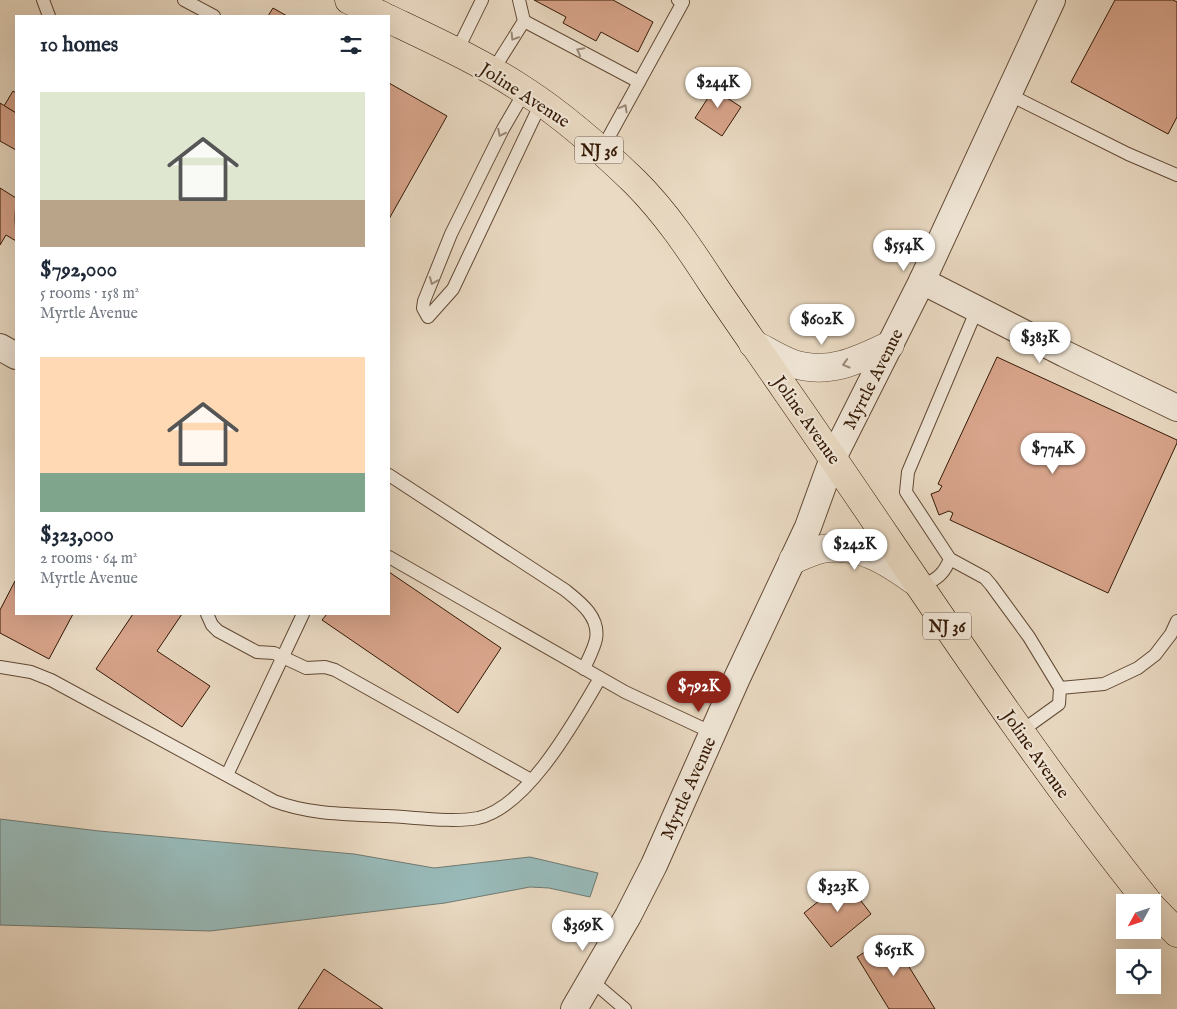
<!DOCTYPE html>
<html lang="en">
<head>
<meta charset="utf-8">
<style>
  body { margin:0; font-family:"IM FELL English",serif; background:#f2f2f3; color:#1f2937; height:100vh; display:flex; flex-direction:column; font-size:19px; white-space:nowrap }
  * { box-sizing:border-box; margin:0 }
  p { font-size:16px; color:#747a83 }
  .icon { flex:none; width:28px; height:28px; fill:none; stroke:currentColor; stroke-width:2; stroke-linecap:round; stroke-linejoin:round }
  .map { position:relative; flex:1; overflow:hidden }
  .sheet { position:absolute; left:15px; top:15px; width:375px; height:600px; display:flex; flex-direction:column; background:#fff; border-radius:0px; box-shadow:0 5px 20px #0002 }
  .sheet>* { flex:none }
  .needle { width:32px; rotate:230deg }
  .controls { position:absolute; left:1116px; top:894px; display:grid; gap:10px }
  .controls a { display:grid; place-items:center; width:45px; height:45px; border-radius:0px; background:#fff; box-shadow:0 5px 20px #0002; font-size:25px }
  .price { position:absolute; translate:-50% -42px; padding:0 11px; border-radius:18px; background:#fff; color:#222; font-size:16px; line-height:32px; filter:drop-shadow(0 1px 2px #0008) }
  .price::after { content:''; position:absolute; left:50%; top:30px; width:15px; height:11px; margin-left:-8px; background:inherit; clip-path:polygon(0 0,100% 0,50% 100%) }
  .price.on { background:#8f2418; color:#fff }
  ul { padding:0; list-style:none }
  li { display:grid; align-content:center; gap:10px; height:265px; padding:0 25px }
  li span { display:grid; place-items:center; height:155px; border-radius:0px; color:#555 }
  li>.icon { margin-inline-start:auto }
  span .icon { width:90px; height:90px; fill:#fffc; stroke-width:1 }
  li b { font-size:21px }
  h2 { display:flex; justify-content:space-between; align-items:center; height:60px; padding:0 25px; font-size:21px }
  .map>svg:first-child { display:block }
</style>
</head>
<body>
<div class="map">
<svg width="1177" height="1009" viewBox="0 0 1177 1009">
  <rect width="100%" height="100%" fill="#eadac3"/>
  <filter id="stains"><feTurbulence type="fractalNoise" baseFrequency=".004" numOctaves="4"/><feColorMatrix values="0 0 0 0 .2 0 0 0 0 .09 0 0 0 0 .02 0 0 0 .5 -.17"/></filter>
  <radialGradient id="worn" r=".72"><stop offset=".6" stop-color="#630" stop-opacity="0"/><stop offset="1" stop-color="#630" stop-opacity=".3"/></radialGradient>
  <!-- water -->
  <polygon fill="#98bab9" stroke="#707a71" points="0,819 99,831 354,854 434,868 530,857 598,873 590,897 549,888 530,887 445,903 210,931 0,925"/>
  <!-- building -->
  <g fill="#d8a48b" stroke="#341905">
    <polygon points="534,0 613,0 653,22 638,52 601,32 596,41 563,23 566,17"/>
    <polygon points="1115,0 1173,0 1177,2 1177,117 1168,134 1071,82"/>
    <polygon points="273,8 287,16 268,16"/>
    <polygon points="722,76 730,81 721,94 741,107 722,136 695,118"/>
    <polygon points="389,83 447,116 389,219"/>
    <polygon points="13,91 16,93 16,113 4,106"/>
    <polygon points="0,103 16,113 16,150 0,141"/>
    <polygon points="0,188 16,198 15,218 16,241 6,235 0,245"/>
    <polygon points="997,357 1177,440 1177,443 1108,593 950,520 953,513 949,511 939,515 931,494 939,491 942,486 938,484"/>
    <polygon points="389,572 501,648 458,713 322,620 327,614 389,614"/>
    <polygon points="15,581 16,614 73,614 49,659 0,633 0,610"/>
    <polygon points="133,614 182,614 157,651 210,686 182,727 96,669"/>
    <polygon points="845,880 871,914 831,947 804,913"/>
    <polygon points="890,936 935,1009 889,1009 857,957"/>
    <polygon points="324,969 383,1009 298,1009"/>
  </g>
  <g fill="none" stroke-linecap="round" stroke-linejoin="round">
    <defs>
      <g id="service">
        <polyline points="43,0 49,16"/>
        <polyline points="184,0 214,16"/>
        <polyline points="524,21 639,82"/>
        <polyline points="456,53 482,0"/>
        <polyline points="492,72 524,21 519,0"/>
        <polyline points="525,91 503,129 451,234 424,301 423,308 428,317 453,289 541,103"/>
        <polyline points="1008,94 1128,154 1177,175"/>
        <polyline points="601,151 683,2 678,0"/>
        <path d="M 389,475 L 565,590 C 580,602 600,617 596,639 C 594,649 588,659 584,669"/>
        <polyline points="389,557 625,692 713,733"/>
        <polyline points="950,559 985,578 991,585 1029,637 1060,688 1059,704 1020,732"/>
        <path d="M 920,588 C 936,579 943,576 950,559 L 906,492 L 908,472 L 977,309"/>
        <polyline points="207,614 212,625 218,631 257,652 274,653 306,668 325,667 335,670 531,780"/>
        <path d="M 0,667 L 31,672 L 51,680 L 274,801 C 311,815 348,814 387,816 C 413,817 452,823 478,818 C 528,807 576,719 600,678"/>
        <polyline points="1060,688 1104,684 1138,668 1155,655 1171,634 1177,621"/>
        <polyline points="227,775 303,614"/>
        <polyline points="591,980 625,1009"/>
      </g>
      <g id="minor">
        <polyline points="922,281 1065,354 1177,408"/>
        <polyline points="0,347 16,356"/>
        <polyline points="574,1009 628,916 654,865 737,678 808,527 833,458 922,281 1052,0"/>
      </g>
      <g id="tertiary">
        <path d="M 753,344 C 766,350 778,358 791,363 C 827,376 859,360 890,345"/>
        <path d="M 793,560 C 802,556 812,551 822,549 C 860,543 887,561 916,582"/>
      </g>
      <g id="primary">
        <polyline points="349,0 383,16"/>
        <path d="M 389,19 C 435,41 483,63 525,91 C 565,117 601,149 635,182 C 666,213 690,249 714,286 C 737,320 761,354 785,389 C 905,561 1017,738 1148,902"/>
        <polyline points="1152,907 1177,933"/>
      </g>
    </defs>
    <!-- service casing -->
    <use href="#service" stroke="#624934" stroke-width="14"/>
    <!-- minor casing -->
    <use href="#minor" stroke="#624934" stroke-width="28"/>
    <!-- tertiary casing -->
    <use href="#tertiary" stroke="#624934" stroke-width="29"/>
    <!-- primary casing -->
    <use href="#primary" stroke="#341905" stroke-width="29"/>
    <!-- service -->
    <use href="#service" stroke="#f1e7d8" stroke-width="12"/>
    <!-- minor -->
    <use href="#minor" stroke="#f1e7d8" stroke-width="26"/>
    <!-- tertiary -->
    <use href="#tertiary" stroke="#f1e7d8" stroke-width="28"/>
    <!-- primary -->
    <use href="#primary" stroke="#eadac3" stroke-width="28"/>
  </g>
  <!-- one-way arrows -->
  <defs><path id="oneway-chevron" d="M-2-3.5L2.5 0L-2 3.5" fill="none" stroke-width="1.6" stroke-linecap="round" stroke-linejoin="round" transform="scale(1.25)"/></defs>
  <g stroke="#9c8a79">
    <use href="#oneway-chevron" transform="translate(514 37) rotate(122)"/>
    <use href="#oneway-chevron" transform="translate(580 51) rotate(-152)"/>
    <use href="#oneway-chevron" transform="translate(624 108) rotate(-61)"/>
    <use href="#oneway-chevron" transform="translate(501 133) rotate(117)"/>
    <use href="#oneway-chevron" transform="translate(433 281) rotate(112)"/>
    <use href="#oneway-chevron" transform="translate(846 364) rotate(164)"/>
  </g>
  <g text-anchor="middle" stroke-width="4.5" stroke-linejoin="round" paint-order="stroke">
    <!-- shield labels -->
    <g fill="#f1e7d8" stroke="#6d5744" stroke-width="1">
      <rect x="575" y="136.5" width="48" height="27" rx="4"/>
      <rect x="923" y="612.5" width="48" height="27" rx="4"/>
    </g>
    <g font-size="16" font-weight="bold" fill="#341905">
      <text x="599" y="156">NJ 36</text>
      <text x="947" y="632">NJ 36</text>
    </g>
    <!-- street labels -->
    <g font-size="18" fill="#341905" stroke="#f1e7d8">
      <text transform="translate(525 95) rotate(33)" y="6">Joline Avenue</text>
      <text transform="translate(873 379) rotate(-63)" y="6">Myrtle Avenue</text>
      <text transform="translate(807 420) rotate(55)" y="6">Joline Avenue</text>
      <text transform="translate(1036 754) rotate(55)" y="6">Joline Avenue</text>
      <text transform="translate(688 788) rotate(-66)" y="6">Myrtle Avenue</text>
    </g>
  </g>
  <rect width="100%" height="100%" filter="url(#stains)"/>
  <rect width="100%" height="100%" fill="url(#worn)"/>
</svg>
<div class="controls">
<a><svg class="needle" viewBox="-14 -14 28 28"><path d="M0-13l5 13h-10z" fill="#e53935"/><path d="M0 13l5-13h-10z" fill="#747a83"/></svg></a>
<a><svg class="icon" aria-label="locate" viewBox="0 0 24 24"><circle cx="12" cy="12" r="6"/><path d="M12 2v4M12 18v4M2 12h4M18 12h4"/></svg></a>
</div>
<b class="price" style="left:718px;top:109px">$244K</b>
<b class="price" style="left:904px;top:272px">$554K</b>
<b class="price" style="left:822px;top:346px">$602K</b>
<b class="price" style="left:1040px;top:364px">$383K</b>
<b class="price" style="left:1053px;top:475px">$774K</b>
<b class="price" style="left:855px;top:571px">$242K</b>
<b class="price on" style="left:699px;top:713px">$792K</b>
<b class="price" style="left:838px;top:913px">$323K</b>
<b class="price" style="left:583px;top:952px">$369K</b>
<b class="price" style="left:894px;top:977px">$651K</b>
<section class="sheet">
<h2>10 homes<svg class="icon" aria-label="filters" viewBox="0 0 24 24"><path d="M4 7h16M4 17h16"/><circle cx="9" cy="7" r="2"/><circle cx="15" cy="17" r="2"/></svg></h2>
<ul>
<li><span style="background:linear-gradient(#dfe7d0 70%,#b9a48a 0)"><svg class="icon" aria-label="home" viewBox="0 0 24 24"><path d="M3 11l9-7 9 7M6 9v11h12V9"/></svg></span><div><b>$792,000</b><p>5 rooms · 158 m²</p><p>Myrtle Avenue</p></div></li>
<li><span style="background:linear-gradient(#ffd9b3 75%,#7fa58c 0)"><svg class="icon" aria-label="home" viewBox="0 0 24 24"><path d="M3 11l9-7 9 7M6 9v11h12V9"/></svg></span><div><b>$323,000</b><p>2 rooms · 64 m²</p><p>Myrtle Avenue</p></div></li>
</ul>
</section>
</div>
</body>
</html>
